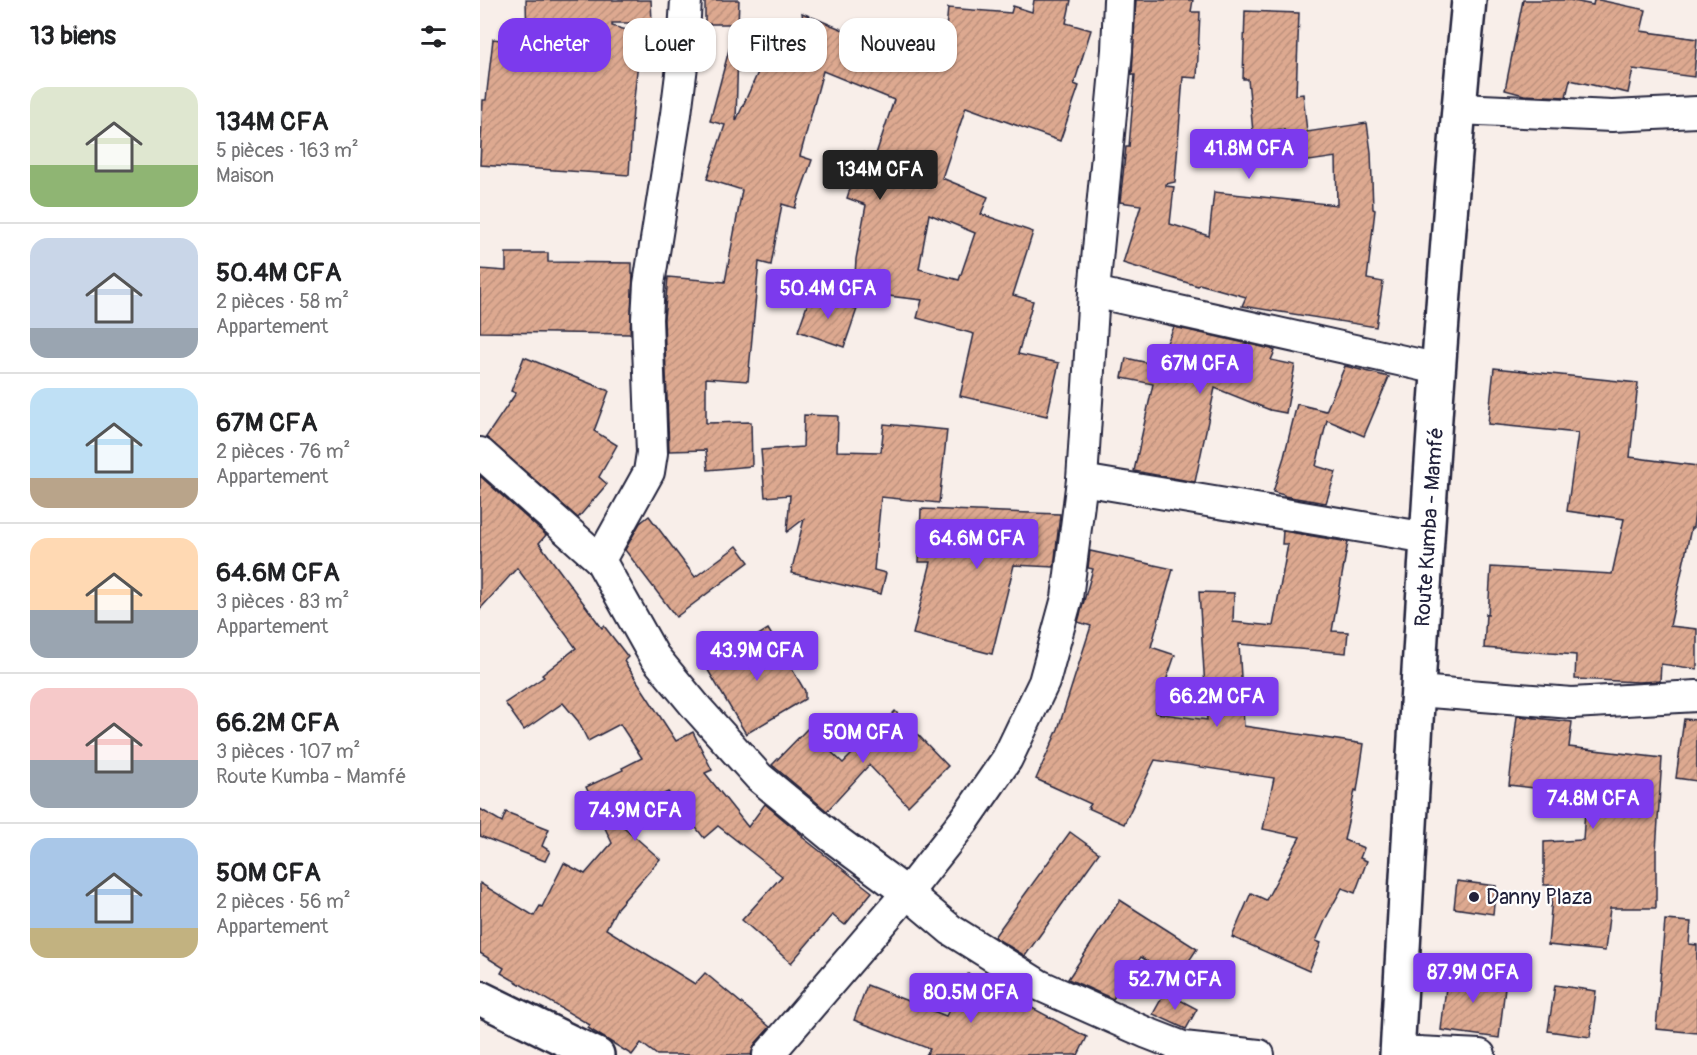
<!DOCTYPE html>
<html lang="fr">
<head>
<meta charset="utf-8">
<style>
  body { margin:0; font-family:Pangolin,sans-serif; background:#f2f2f2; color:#202124; height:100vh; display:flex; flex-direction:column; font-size:22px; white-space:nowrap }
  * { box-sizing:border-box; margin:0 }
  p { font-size:20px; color:#757577 }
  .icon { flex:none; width:33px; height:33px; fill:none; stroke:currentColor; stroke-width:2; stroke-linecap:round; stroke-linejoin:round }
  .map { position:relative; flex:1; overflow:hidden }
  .side { display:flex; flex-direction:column; background:#fff; width:480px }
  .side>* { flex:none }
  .top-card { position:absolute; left:18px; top:18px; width:570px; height:54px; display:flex; gap:12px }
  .price { position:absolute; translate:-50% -51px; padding:0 14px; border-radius:6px; background:#7c3aed; color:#fff; font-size:20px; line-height:39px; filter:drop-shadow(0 2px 3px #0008) }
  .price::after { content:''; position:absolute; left:50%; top:36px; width:18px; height:14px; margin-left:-9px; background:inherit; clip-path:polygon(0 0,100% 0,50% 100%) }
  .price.current { background:#222; color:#fff }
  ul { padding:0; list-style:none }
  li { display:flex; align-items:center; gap:18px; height:150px; padding:0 30px }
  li+li { border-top:2px solid #e0e0e0 }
  li span { display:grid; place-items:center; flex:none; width:168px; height:120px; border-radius:18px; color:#555 }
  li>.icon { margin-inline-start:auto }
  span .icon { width:72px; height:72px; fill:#fffc; stroke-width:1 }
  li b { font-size:26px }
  h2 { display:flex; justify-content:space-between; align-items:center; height:72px; padding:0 30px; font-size:26px }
  .chip { padding:0 21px; border-radius:18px; background:#fff; box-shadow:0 2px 4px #0004; font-size:21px; line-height:54px }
  .chip.current { background:#7c3aed; color:#fff }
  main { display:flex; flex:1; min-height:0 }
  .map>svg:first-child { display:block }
</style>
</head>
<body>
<main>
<section class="side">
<h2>13 biens<svg class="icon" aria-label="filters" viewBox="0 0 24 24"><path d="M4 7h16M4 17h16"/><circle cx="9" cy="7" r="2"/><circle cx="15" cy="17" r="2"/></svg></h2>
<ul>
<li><span style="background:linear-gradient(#dfe7d0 65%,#8fb573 0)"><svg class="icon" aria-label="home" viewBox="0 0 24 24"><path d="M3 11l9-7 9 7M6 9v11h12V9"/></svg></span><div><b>134M CFA</b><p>5 pièces · 163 m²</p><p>Maison</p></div></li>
<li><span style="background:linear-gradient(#c9d6e8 75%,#9aa5b1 0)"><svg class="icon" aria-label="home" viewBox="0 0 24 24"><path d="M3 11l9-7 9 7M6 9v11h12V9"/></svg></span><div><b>50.4M CFA</b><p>2 pièces · 58 m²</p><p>Appartement</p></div></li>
<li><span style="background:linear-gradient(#bfe0f5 75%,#b9a48a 0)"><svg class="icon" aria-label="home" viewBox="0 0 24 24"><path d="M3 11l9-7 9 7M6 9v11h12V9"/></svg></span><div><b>67M CFA</b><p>2 pièces · 76 m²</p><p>Appartement</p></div></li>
<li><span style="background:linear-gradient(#ffd9b3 60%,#9aa5b1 0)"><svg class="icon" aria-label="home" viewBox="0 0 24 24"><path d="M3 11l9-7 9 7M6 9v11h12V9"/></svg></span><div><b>64.6M CFA</b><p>3 pièces · 83 m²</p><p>Appartement</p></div></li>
<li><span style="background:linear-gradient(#f6c9c9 60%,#9aa5b1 0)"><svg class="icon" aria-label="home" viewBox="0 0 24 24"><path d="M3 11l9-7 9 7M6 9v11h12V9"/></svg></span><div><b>66.2M CFA</b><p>3 pièces · 107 m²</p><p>Route Kumba - Mamfé</p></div></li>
<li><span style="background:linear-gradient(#a9c7e8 75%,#c2b280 0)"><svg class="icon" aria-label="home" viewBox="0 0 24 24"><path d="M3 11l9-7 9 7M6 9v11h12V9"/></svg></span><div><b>50M CFA</b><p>2 pièces · 56 m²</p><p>Appartement</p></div></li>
</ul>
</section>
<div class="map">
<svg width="1217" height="1055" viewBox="0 0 1217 1055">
  <defs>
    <pattern id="building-hatch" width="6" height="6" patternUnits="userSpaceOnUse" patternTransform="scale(1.5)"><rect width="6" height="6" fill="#dda990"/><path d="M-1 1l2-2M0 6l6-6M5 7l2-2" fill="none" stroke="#bd917d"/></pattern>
  </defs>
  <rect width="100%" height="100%" fill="#f8eee9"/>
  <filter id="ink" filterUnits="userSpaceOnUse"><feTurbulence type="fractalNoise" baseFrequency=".0167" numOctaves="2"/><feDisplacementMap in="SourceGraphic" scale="12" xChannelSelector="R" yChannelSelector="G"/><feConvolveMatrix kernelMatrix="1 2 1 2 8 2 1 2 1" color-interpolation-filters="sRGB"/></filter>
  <g filter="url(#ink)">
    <!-- building -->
    <g fill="url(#building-hatch)" stroke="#22223b" stroke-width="1.5" fill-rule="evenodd">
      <polygon points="46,0 171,0 172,23 132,23 132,26 161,34 153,108 149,175 0,165 3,100 6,100 13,39 47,43"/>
      <polygon points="225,0 259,0 258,24 225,24"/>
      <path d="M 554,0 L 591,0 L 586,23 L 611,30 L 594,84 L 599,86 L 580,141 L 486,107 L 462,178 L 508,197 L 501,214 L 553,232 L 533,295 L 553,301 L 538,354 L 579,363 L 567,416 L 480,396 L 494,334 L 437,318 L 442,300 L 374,292 L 376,259 L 386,205 L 367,198 L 382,152 L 395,157 L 414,100 L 343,71 L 320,156 L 332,160 L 315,208 L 302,204 L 291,265 L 279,262 L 268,381 L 226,378 L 226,423 L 271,422 L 272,466 L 228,470 L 226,450 L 189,451 L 184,319 L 188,277 L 245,282 L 262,190 L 227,179 L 245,125 L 230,121 L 250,46 L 258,48 L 256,121 L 302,19 L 324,29 L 322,13 L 434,59 L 440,47 L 463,60 L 468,8 L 531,13 L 533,6 L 552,12 ZM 449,214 L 495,233 L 479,280 L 439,269 Z"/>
      <polygon points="656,0 713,0 711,12 720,12 717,78 703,77 695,182 686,184 686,186 694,187 690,224 729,236 734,192 857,205 856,157 809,164 804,129 773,132 768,79 763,79 765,11 819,13 816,95 823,94 827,132 887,123 891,152 893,209 895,210 887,279 903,282 896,327 762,306 766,297 719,284 718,286 643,263 661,205 640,202 646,147 649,147 655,75 652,75"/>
      <polygon points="1043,0 1089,0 1113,5 1114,0 1119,0 1166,10 1161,31 1217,39 1214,77 1153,69 1148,93 1090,80 1086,97 1044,95 1025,90"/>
      <polygon points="26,253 68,253 68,262 152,263 152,274 153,274 150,334 0,332 0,269 26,271"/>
      <polygon points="331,294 377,309 364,347 318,331"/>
      <polygon points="694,327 791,349 795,351 791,360 815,365 806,413 790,410 735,388 715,482 654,471 673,384 642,378 646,358 677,365"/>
      <polygon points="44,357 129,391 114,431 137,445 119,477 127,484 98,518 6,437 36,393 31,391"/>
      <polygon points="865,366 909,377 884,436 847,420 836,466 856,472 846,503 804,496 804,495 793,492 804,457 817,404 846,411"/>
      <polygon points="1014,368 1158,383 1150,457 1217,466 1217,498 1213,528 1211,528 1190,626 1217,629 1217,669 1181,664 1180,681 1158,682 1095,679 1096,655 1004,648 1006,614 1008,615 1011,567 1132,574 1144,519 1087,511 1098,433 1008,424"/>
      <polygon points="324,415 358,416 357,451 401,452 404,424 467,430 459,503 401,497 394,570 406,573 401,594 311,573 324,519 307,532 310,495 285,497 281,450 323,447"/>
      <polygon points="0,476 66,535 59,543 122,628 124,626 148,657 144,661 196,741 213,732 232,770 225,773 268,827 285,804 323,836 322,837 392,892 365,925 352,915 311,963 262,920 302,876 238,826 224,838 188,792 151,810 153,814 137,821 180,859 137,908 126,929 215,984 225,973 290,1027 275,1044 271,1055 177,1055 161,1043 152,1055 108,1028 110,1025 21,973 24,968 0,953 0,883 54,916 60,906 62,907 84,863 105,874 132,843 106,787 143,770 142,768 162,758 140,724 108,741 98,721 83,703 44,730 25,703 64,677 62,675 96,648 37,568 0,609"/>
      <polygon points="441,509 580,514 574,567 534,565 512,654 433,634 451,562 439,562"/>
      <polygon points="169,516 215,577 257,546 269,562 196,617 145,550 160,523"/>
      <polygon points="803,531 868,542 852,631 868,632 866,653 759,644 764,726 884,744 877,791 875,790 864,840 884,848 880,858 887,861 875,893 862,888 847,916 836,941 841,943 829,971 752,937 771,893 786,900 820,837 783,829 794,778 675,760 644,824 608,808 611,804 556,779 578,729 611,626 598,622 613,569 608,568 610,551 693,569 671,647 695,655 675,713 727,720 719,592 754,593 753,622 793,626 808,544 802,544"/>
      <polygon points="288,629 325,691 325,699 266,734 226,667"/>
      <polygon points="415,711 468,766 428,806 389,765 347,811 292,765 327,729 363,763"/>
      <polygon points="1037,716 1092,722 1089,747 1182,758 1176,851 1176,908 1130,908 1125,951 1068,945 1073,885 1064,885 1064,842 1103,840 1106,794 1029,785"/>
      <polygon points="1204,719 1217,720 1217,781 1196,778"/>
      <polygon points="0,809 22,822 26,812 69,829 62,846 70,851 65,861 0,836"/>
      <polygon points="590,832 619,853 545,956 514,937"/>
      <polygon points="977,881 1016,886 1013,914 974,908"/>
      <polygon points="640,900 717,949 696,980 661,957 633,999 588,979"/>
      <polygon points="1185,920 1211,922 1209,944 1217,945 1217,1033 1176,1029"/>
      <polygon points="968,970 1026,979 1019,1038 961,1030"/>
      <polygon points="488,974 607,1037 598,1055 446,1055 450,1049 374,1020 387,985 466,1016"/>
      <polygon points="1075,985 1116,991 1110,1037 1068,1031"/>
      <polygon points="685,992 717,1009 706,1029 673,1014"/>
    </g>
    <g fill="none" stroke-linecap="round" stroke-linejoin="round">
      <defs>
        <g id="minor">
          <polyline points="206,0 202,66 196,114 169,284 167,319 172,453 169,472 120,560 174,656 217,708 279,777 353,838 427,893 471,930 559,985 667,1033 703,1047 779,1055"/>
          <polyline points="979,109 1132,116 1217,112"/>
          <polyline points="614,292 959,369"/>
          <polyline points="0,453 120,560"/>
          <polyline points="602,480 948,538"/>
          <polyline points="937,691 1092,703 1217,696"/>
          <polyline points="917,1051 1000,1055"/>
          <polyline points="288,1055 427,893 484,821 527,759 564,682 587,598 602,480 614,292 637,50 639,0"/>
        </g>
        <polyline id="secondary" points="0,998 117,1055"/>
        <path id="trunk" d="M 917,1055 C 937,703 955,351 989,0"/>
      </defs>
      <!-- minor casing -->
      <use href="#minor" stroke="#22223b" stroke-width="34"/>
      <!-- secondary casing -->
      <use href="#secondary" stroke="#22223b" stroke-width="38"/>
      <!-- trunk casing -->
      <use href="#trunk" stroke="#22223b" stroke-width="38"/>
      <!-- minor -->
      <use href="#minor" stroke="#fff" stroke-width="30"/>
      <!-- secondary -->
      <use href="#secondary" stroke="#fff" stroke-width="33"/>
      <!-- trunk -->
      <use href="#trunk" stroke="#fff" stroke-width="33"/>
    </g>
  </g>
  <!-- markers -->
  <circle fill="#22223b" stroke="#fff" stroke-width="2" cx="994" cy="897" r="6"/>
  <g text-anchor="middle" stroke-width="4.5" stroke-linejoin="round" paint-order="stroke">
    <!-- street labels -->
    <g font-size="21" fill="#22223b" stroke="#fff">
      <text transform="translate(949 527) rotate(-86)" y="7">Route Kumba - Mamfé</text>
    </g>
    <!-- poi labels -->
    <g font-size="21" fill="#22223b" stroke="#fff" text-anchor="start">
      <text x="1006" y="904">Danny Plaza</text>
    </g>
  </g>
</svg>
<b class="price" style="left:769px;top:180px">41.8M CFA</b>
<b class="price current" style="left:400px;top:201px">134M CFA</b>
<b class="price" style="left:348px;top:320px">50.4M CFA</b>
<b class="price" style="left:720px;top:395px">67M CFA</b>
<b class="price" style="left:497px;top:570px">64.6M CFA</b>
<b class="price" style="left:277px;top:682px">43.9M CFA</b>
<b class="price" style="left:737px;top:728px">66.2M CFA</b>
<b class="price" style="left:383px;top:764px">50M CFA</b>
<b class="price" style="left:1113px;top:830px">74.8M CFA</b>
<b class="price" style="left:155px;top:842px">74.9M CFA</b>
<b class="price" style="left:993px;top:1004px">87.9M CFA</b>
<b class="price" style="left:695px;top:1011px">52.7M CFA</b>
<b class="price" style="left:491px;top:1024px">80.5M CFA</b>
<div class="top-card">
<a class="chip current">Acheter</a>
<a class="chip">Louer</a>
<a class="chip">Filtres</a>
<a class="chip">Nouveau</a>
</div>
</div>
</main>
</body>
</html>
